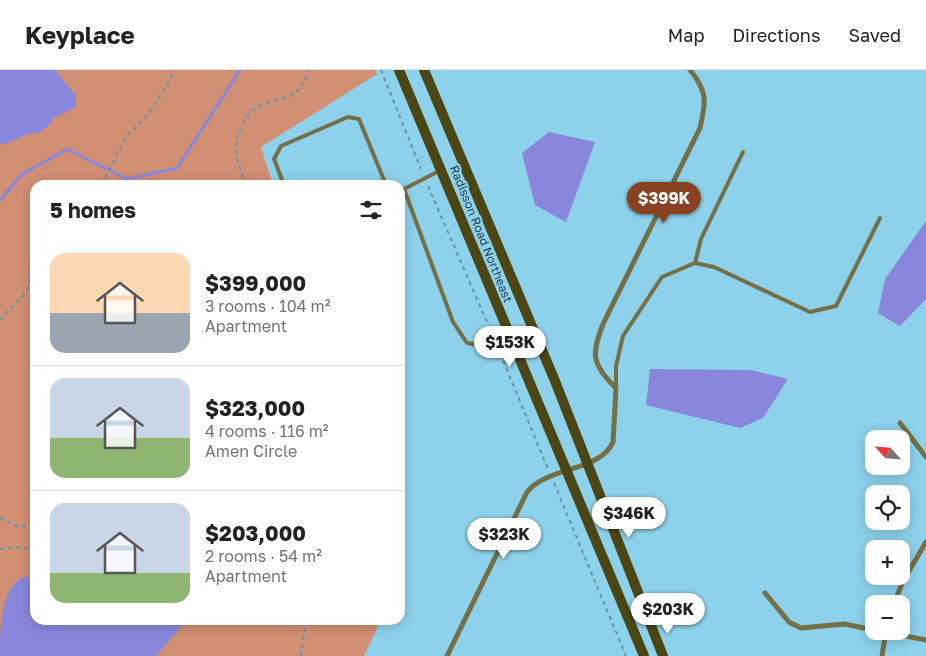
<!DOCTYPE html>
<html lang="en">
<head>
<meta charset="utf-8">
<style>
  body { margin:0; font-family:"Golos Text",sans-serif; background:#f6f6f6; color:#222; height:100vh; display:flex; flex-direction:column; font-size:19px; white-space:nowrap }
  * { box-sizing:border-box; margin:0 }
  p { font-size:16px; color:#767676 }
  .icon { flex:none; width:28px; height:28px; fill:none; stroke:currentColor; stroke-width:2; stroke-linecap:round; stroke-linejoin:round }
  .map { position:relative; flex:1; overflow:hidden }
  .drawer { position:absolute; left:30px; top:110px; width:375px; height:445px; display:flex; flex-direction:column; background:#fff; border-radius:15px; box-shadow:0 2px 12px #0003 }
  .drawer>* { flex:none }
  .needle { width:32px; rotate:296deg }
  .controls { position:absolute; left:865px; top:360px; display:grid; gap:10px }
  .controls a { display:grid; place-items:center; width:45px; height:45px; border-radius:10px; background:#fff; box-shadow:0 2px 12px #0003; font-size:25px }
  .price { position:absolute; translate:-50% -42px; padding:0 11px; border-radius:18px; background:#fff; color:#222; font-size:16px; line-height:32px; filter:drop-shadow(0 1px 2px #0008) }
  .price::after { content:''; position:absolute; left:50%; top:30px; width:15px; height:11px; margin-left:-8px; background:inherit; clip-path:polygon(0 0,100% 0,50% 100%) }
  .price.on { background:#884121; color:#fff }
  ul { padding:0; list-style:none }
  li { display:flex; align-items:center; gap:15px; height:125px; padding:0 20px }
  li+li { border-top:1px solid #e0e0e0 }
  li span { display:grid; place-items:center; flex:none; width:140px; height:100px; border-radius:15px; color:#555 }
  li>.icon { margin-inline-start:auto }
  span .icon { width:60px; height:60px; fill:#fffc; stroke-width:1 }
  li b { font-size:21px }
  h2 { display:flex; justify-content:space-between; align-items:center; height:60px; padding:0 20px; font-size:21px }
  header { display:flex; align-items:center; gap:30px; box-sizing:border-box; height:70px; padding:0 25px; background:#fff; border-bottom:1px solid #e0e0e0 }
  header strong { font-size:24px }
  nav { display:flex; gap:28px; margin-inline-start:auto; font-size:18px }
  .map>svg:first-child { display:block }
</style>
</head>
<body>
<header>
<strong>Keyplace</strong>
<nav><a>Map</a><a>Directions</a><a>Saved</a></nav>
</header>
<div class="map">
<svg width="926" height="586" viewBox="0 0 926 586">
  <rect width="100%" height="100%" fill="#8dd1ea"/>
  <!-- green -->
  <polygon fill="#d18f74" points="0,0 375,0 377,4 261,77 273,115 35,115 35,550 381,550 364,586 0,586"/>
  <!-- water -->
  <g fill="#8887dc">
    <polygon points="0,0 55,0 76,26 76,37 54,48 48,56 38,63 28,64 3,75 0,73"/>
    <polygon points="549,62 595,72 566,152 535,135 522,83"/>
    <polygon points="926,151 926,229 900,256 878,243 885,209"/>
    <polygon points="650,299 751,300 788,309 763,348 740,358 646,335"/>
    <path d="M 26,506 L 35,516 L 35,550 L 184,550 L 180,558 L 156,586 L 0,586 C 0,559 0,515 26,506 Z"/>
  </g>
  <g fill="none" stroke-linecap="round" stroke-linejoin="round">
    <!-- stream -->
    <polyline stroke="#8887dc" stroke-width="3" points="0,130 21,105 67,79 127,109 177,98 240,0"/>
    <!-- path -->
    <g stroke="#6195a8" stroke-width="2" stroke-dasharray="4 4" stroke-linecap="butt">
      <polyline points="381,0 421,99"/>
      <polyline points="102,115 120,78 128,65 147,46 169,12 173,0"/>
      <path d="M 246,115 C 237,91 231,77 243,53 C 246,46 252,40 259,36 C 282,26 301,31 308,0"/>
      <polyline points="428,116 490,259"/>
      <path d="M 0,250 C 8,238 23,231 28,217 C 32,205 27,193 35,182"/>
      <polyline points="497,276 548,399"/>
      <polyline points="554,413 626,586"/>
      <polyline points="0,448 20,457 35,454"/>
      <polyline points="0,479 18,477 35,480"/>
      <polyline points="301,586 306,550"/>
    </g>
    <!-- service -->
    <g stroke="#736f48" stroke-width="4">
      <polyline points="441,100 404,119 453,252 467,273 478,275 506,262"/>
      <polyline points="284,115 274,89 281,76 348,47 359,49 386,115"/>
      <polyline points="695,193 701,169 743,82"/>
      <polyline points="616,318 616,296 623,266 662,207 695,193 714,197 810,242 836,236 880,148"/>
    </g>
    <!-- minor -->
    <g stroke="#736f48" stroke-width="5">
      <polyline points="900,353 926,387"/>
      <polyline points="765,523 789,552 801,558 844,554 874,560"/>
      <polyline points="894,534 903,511 926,472"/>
      <polyline points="880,561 926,570"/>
      <path d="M 447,586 L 527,422 C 548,396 600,402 613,372 L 616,318 C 591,294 591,283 604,252 L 700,58 C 706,32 708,22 690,0"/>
      <polyline points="882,586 886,561"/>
    </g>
    <!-- secondary -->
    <g stroke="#4b4615" stroke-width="10">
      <polyline points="399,0 644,586"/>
      <polyline points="424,0 555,311 663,586"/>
    </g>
  </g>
  <g text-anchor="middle" stroke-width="4.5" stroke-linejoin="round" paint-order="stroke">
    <!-- street labels -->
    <g font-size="12" fill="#1f3c46" stroke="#8dd1ea">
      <text transform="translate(481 164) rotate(68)" y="4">Radisson Road Northeast</text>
    </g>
  </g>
</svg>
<div class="controls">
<a><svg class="needle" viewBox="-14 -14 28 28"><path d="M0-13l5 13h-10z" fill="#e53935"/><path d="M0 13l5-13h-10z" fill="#767676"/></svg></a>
<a><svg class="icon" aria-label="locate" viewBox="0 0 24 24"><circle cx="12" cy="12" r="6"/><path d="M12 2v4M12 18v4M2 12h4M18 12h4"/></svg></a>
<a>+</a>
<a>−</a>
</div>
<b class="price on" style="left:664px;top:154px">$399K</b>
<b class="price" style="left:510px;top:298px">$153K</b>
<b class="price" style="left:629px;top:469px">$346K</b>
<b class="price" style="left:504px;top:490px">$323K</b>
<b class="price" style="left:668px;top:565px">$203K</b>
<section class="drawer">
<h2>5 homes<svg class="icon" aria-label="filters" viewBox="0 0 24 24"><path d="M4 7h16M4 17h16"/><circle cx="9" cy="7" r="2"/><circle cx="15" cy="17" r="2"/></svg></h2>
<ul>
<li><span style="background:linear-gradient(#ffd9b3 60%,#9aa5b1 0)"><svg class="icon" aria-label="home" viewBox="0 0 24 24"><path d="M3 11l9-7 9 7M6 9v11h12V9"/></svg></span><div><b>$399,000</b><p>3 rooms · 104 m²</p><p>Apartment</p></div></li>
<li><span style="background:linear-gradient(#c9d6e8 60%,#8fb573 0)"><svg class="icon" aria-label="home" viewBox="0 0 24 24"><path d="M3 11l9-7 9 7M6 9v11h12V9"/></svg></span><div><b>$323,000</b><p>4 rooms · 116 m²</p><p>Amen Circle</p></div></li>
<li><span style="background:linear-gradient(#c9d6e8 70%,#8fb573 0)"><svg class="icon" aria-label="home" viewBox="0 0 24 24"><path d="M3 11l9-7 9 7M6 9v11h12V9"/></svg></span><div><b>$203,000</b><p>2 rooms · 54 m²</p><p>Apartment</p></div></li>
</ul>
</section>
</div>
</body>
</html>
